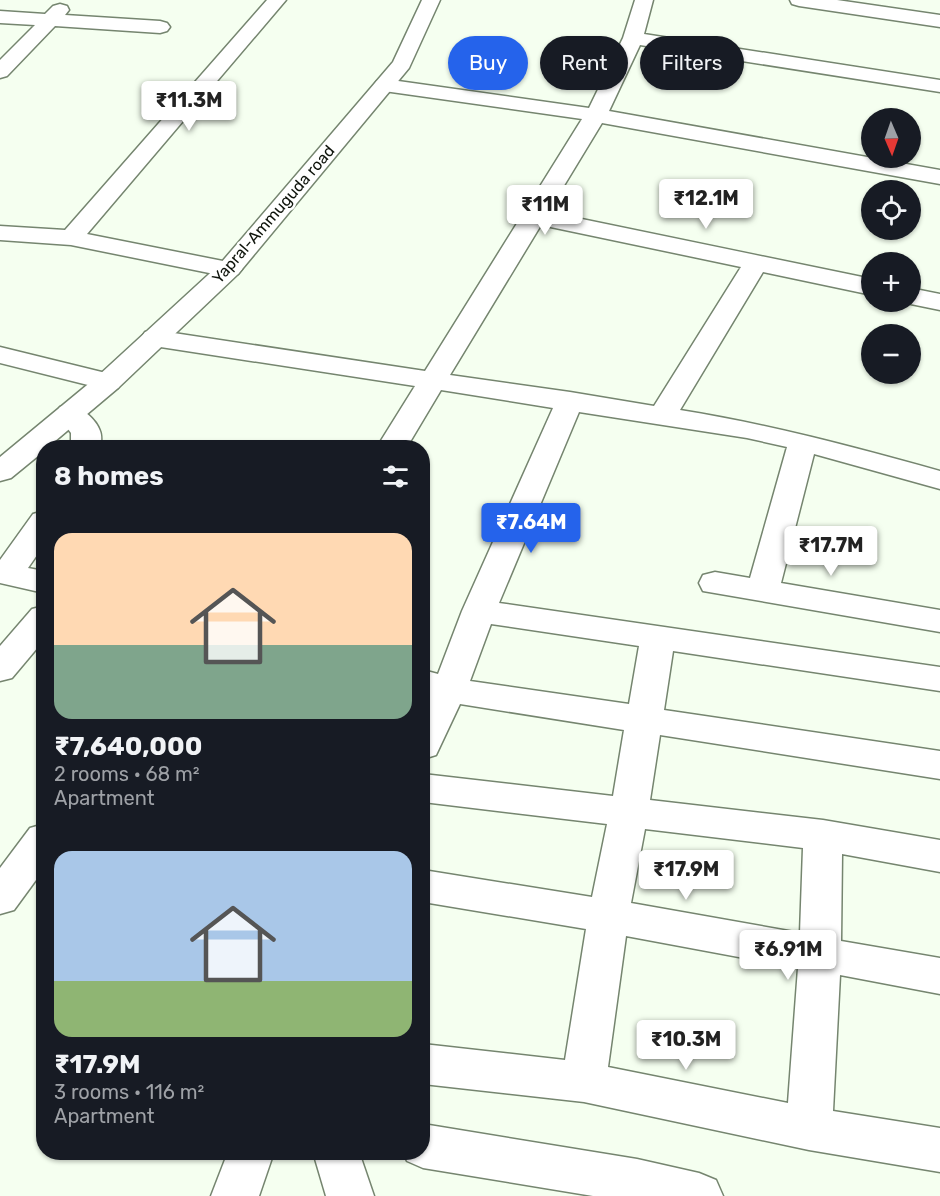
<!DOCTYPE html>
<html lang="en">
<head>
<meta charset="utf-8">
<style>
  body { margin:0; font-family:Rubik,sans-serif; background:#242831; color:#f1f3f6; height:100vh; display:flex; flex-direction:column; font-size:22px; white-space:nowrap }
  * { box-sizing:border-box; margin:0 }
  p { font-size:20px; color:#9ea1a6 }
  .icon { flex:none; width:33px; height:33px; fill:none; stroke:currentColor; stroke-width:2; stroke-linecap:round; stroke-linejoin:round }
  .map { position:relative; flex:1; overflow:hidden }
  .side { position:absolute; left:36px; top:440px; width:394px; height:720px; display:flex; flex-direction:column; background:#171b24; border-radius:24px; box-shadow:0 2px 4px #0004 }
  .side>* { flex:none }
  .top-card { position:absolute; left:448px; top:36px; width:400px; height:54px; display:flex; gap:12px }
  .needle { width:39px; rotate:178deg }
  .fabs { position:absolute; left:861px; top:108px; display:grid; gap:12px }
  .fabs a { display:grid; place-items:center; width:60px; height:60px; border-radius:50%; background:#171b24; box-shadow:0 2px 4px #0004; font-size:30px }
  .price { position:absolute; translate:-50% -51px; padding:0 14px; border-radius:6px; background:#fff; color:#222; font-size:20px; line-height:39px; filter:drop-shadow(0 2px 3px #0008) }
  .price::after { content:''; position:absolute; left:50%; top:36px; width:18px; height:14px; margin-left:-9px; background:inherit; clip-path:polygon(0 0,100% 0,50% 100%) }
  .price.active { background:#2563eb; color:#fff }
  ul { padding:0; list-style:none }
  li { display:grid; align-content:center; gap:12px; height:318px; padding:0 18px }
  li span { display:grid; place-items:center; height:186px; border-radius:18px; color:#555 }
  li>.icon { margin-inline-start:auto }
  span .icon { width:108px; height:108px; fill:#fffc; stroke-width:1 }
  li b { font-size:26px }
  h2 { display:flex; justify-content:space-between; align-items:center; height:72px; padding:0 18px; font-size:26px }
  .pill { padding:0 21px; border-radius:27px; background:#171b24; box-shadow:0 2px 4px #0004; font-size:21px; line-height:54px }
  .pill.active { background:#2563eb; color:#fff }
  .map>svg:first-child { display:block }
</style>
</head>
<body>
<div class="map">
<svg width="940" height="1196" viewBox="0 0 940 1196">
  <rect width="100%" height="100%" fill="#f5fff0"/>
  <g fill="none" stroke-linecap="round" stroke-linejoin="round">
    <defs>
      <g id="minor">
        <polygon points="267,0 286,0 87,234 238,264 242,269 238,274 229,277 71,245 0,240 0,226 65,230"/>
        <path d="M 635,0 L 653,0 L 644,34 L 940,80 L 940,92 L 640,45 L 609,111 L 940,170 L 940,184 L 602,123 L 548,212 L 872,279 L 872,295 L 763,272 L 680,410 C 768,424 854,447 940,471 L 940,489 L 814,454 L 781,583 L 940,610 L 940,632 L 703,591 L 699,583 L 703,575 L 715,572 L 750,578 L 787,447 L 747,438 L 579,412 L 499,603 L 940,667 L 940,691 L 673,651 L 664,710 L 940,751 L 940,779 L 660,735 L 650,800 L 823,820 L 940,840 L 940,872 L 842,854 L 841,941 L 940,958 L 940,994 L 840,975 L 833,1111 L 940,1128 L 940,1172 L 809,1150 L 584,1102 L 423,1084 L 423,1044 L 565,1060 L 586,929 L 423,902 L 423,870 L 592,897 L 607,824 L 423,802 L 423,774 L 613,796 L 624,730 L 460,704 L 436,755 L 423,759 L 423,707 L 428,696 L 423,695 L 423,670 L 438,674 L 462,611 L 553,408 L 441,390 L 407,447 L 377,447 L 415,386 L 154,346 L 145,344 L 141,338 L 145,332 L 154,330 L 425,371 L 582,119 L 384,91 L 377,89 L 374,85 L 377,81 L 384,79 L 589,108 L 623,38 ZM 541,225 L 741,267 L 654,406 L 570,392 L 450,375 ZM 491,624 L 639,646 L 629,704 L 470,681 ZM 645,829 L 803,848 L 800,933 L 631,903 ZM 626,936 L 798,968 L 788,1103 L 608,1067 Z"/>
        <polygon points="790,0 837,0 940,15 940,27 799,6 792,4"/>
        <polygon points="60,4 67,6 69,10 65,15 160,21 167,23 170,27 167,31 160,33 55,26 7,76 0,78 0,60 35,25 0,23 0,11 45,14 53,6"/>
        <polygon points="910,288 940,294 940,310 901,302 910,302"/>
        <polygon points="0,347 118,376 122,382 118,388 108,390 0,363"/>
        <path d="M 70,404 C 81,407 96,419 100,431 C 102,436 101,442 101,447 L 71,447 L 71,433 L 56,413 L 60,407 Z"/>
        <polygon points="44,511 44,545 28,568 44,571 44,593 0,583 0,560 33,514"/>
        <polygon points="44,606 44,640 12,678 0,681 0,646 32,609"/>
        <polygon points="44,824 44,869 14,910 0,914 0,868 30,828"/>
        <polygon points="423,1124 637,1159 699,1173 716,1180 723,1196 593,1196 423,1168 407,1161 403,1152 423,1152"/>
        <polygon points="228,1152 274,1152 259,1196 211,1196"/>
        <polygon points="313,1152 359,1152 374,1196 326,1196"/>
      </g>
      <polygon id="secondary" points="422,0 440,0 409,68 238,274 118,388 48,447 44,447 44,451 11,478 0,481 0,457 98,376 220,264 393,62"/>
    </defs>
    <!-- minor casing -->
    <use href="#minor" stroke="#75856f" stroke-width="3"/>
    <!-- secondary casing -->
    <use href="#secondary" stroke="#75856f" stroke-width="3"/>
    <!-- minor -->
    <use href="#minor" fill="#fff" fill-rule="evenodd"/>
    <!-- secondary -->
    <use href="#secondary" fill="#fff" fill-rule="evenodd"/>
  </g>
  <g text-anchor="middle" stroke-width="5" stroke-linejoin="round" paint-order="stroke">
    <!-- far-street labels -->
    <g font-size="16" fill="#0f140c" stroke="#fff">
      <text transform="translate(273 214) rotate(-49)" y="6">Yapral-Ammuguda road</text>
    </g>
  </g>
</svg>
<div class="fabs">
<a><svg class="needle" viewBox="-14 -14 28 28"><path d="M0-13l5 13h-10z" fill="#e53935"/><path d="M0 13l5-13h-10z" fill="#9ea1a6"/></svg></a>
<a><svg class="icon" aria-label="locate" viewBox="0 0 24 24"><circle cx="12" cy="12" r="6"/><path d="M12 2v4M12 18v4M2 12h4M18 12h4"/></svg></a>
<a>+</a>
<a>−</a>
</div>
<b class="price" style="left:189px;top:132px">₹11.3M</b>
<b class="price" style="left:706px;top:230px">₹12.1M</b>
<b class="price" style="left:545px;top:236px">₹11M</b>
<b class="price active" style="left:531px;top:554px">₹7.64M</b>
<b class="price" style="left:831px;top:577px">₹17.7M</b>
<b class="price" style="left:686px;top:901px">₹17.9M</b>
<b class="price" style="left:788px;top:981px">₹6.91M</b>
<b class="price" style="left:686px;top:1071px">₹10.3M</b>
<div class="top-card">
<a class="pill active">Buy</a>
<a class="pill">Rent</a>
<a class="pill">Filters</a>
</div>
<section class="side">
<h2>8 homes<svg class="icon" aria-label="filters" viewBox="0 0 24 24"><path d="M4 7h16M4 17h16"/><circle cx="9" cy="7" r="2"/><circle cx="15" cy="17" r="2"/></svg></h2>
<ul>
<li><span style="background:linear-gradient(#ffd9b3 60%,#7fa58c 0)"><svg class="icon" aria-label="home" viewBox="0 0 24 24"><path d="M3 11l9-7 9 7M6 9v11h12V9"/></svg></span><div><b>₹7,640,000</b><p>2 rooms · 68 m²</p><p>Apartment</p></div></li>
<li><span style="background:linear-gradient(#a9c7e8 70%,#8fb573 0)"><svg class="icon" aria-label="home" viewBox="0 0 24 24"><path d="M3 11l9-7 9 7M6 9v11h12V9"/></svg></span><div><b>₹17.9M</b><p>3 rooms · 116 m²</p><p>Apartment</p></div></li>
</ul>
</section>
</div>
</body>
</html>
